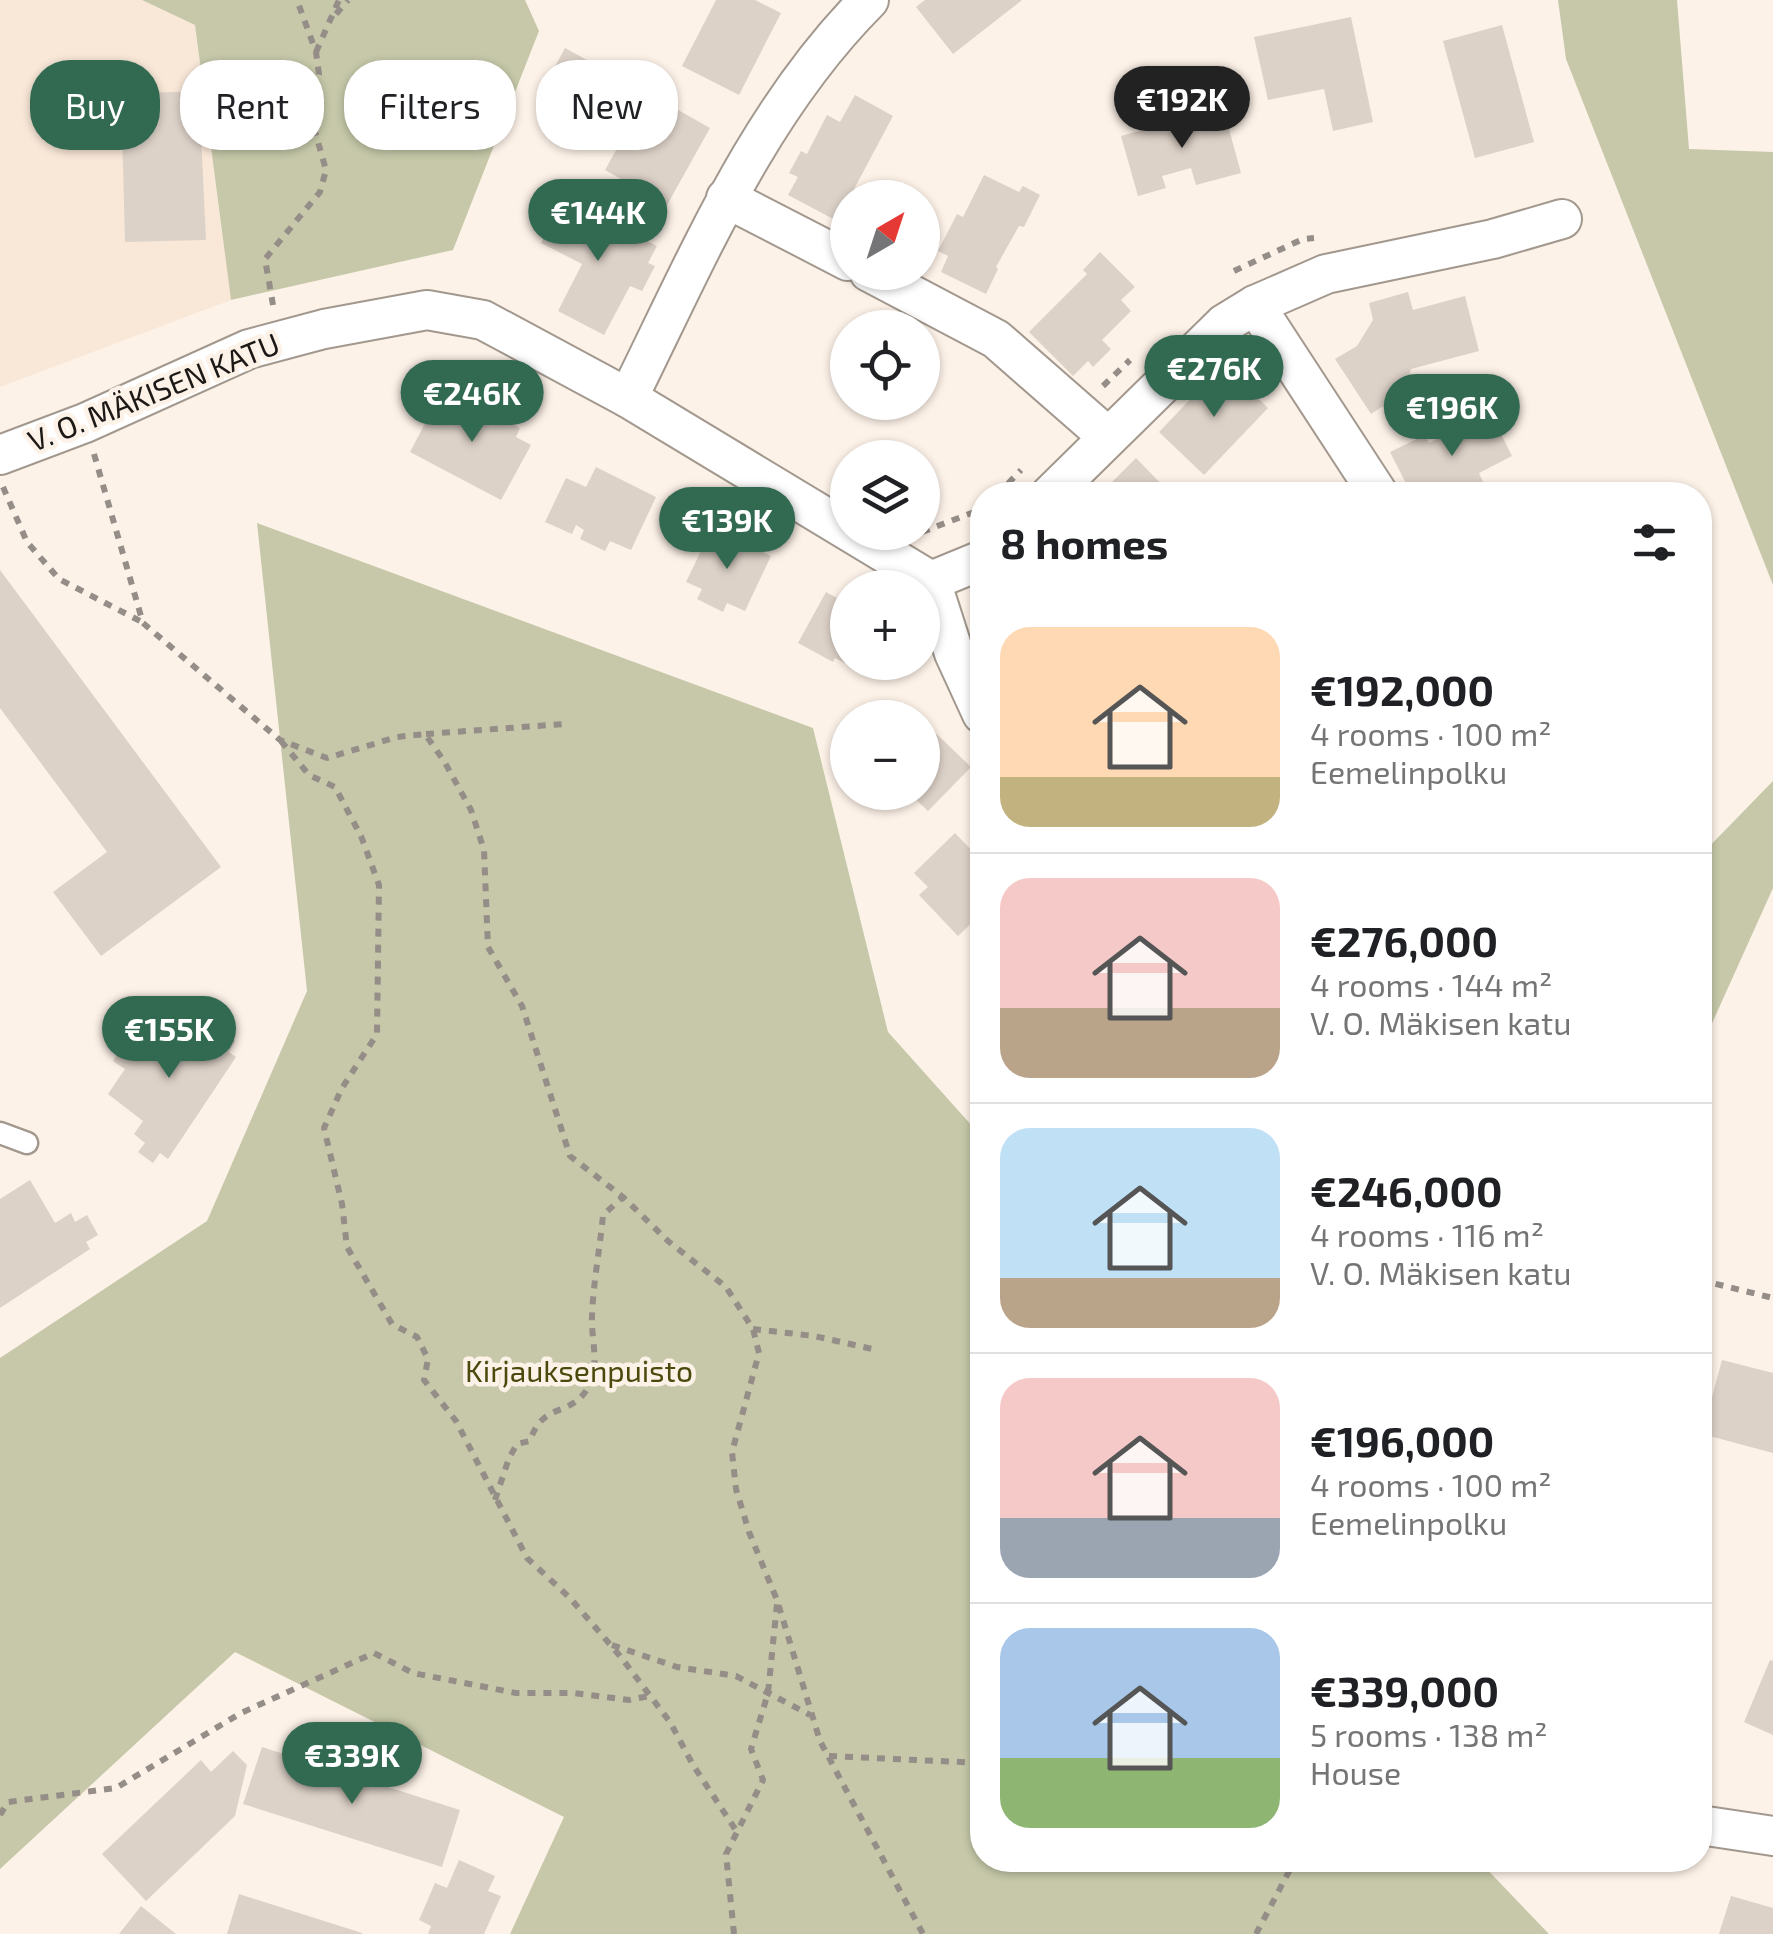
<!DOCTYPE html>
<html lang="en">
<head>
<meta charset="utf-8">
<style>
  body { margin:0; font-family:"Exo 2",sans-serif; background:#f2f2f2; color:#202124; height:100vh; display:flex; flex-direction:column; font-size:38px; white-space:nowrap }
  * { box-sizing:border-box; margin:0 }
  p { font-size:32px; color:#757577 }
  .icon { flex:none; width:55px; height:55px; fill:none; stroke:currentColor; stroke-width:2; stroke-linecap:round; stroke-linejoin:round }
  .map { position:relative; flex:1; overflow:hidden }
  .drawer { position:absolute; left:970px; top:482px; width:742px; height:1390px; display:flex; flex-direction:column; background:#fff; border-radius:40px; box-shadow:0 2px 8px #0004 }
  .drawer>* { flex:none }
  .top-card { position:absolute; left:30px; top:60px; width:790px; height:90px; display:flex; gap:20px }
  .needle { width:65px; rotate:39deg }
  .fabs { position:absolute; left:830px; top:180px; display:grid; gap:20px }
  .fabs a { display:grid; place-items:center; width:110px; height:110px; border-radius:50%; background:#fff; box-shadow:0 2px 8px #0004; font-size:50px }
  .price { position:absolute; translate:-50% -85px; padding:0 22px; border-radius:35px; background:#316951; color:#fff; font-size:32px; line-height:65px; filter:drop-shadow(0 2px 5px #0008) }
  .price::after { content:''; position:absolute; left:50%; top:60px; width:30px; height:22px; margin-left:-15px; background:inherit; clip-path:polygon(0 0,100% 0,50% 100%) }
  .price.current { background:#222; color:#fff }
  ul { padding:0; list-style:none }
  li { display:flex; align-items:center; gap:30px; height:250px; padding:0 30px }
  li+li { border-top:2px solid #e0e0e0 }
  li span { display:grid; place-items:center; flex:none; width:280px; height:200px; border-radius:30px; color:#555 }
  li>.icon { margin-inline-start:auto }
  span .icon { width:120px; height:120px; fill:#fffc; stroke-width:1 }
  li b { font-size:42px }
  h2 { display:flex; justify-content:space-between; align-items:center; height:120px; padding:0 30px; font-size:42px }
  .chip { padding:0 35px; border-radius:40px; background:#fff; box-shadow:0 2px 8px #0004; font-size:35px; line-height:90px }
  .chip.current { background:#316951; color:#fff }
  .map>svg:first-child { display:block }
</style>
</head>
<body>
<div class="map">
<svg width="1773" height="1934" viewBox="0 0 1773 1934">
  <rect width="100%" height="100%" fill="#fdf2e8"/>
  <!-- built -->
  <polygon fill="#f9e8d8" points="0,0 142,0 195,25 231,300 0,387"/>
  <!-- green -->
  <g fill="#c6c8a9">
    <polygon points="142,0 525,0 539,31 453,250 231,300 195,25"/>
    <polygon points="1558,0 1677,0 1689,149 1773,152 1773,585 1566,59"/>
    <polygon points="257,523 813,728 888,1032 982,1137 982,1860 1478,1860 1549,1934 510,1934 564,1817 235,1652 0,1869 0,1358 207,1221 307,991"/>
    <polygon points="1773,781 1773,888 1700,1050 1700,856"/>
  </g>
  <!-- building -->
  <g fill="#ddd2c8">
    <polygon points="716,0 755,0 781,13 739,95 682,66"/>
    <polygon points="925,0 1022,0 953,54 916,7"/>
    <polygon points="1351,17 1373,122 1333,131 1324,89 1268,100 1254,37"/>
    <polygon points="1502,25 1534,142 1475,158 1443,41"/>
    <polygon points="565,48 605,70 586,106 545,85"/>
    <polygon points="199,91 206,240 125,242 121,94"/>
    <polygon points="648,93 710,128 667,205 605,170"/>
    <polygon points="855,95 893,116 837,221 788,195 798,177 789,173 801,151 807,154 827,115 840,122"/>
    <polygon points="1223,107 1241,173 1196,185 1191,168 1162,176 1166,188 1138,196 1121,136"/>
    <polygon points="984,175 1019,192 1023,186 1040,195 1024,227 1019,226 996,267 998,269 986,294 941,272 948,256 938,251 957,214 963,217"/>
    <polygon points="564,198 657,246 648,263 655,266 642,291 630,286 604,335 558,311 582,264 541,243"/>
    <polygon points="1100,252 1135,287 1121,300 1131,311 1102,340 1111,349 1093,367 1088,361 1073,376 1029,332 1087,274 1083,270"/>
    <polygon points="1408,292 1413,310 1465,296 1479,351 1411,369 1403,393 1371,414 1335,359 1357,346 1373,320 1369,303"/>
    <polygon points="1223,365 1268,408 1204,475 1159,432"/>
    <polygon points="440,395 459,404 463,397 520,428 516,437 531,445 501,500 410,452"/>
    <polygon points="1490,412 1512,456 1479,473 1483,482 1461,493 1460,490 1450,495 1412,495 1390,452 1425,435 1429,443"/>
    <polygon points="1136,458 1169,492 1166,495 1099,495"/>
    <polygon points="596,467 656,497 631,550 610,541 605,551 580,539 584,530 576,525 572,534 545,522 566,478 586,487"/>
    <polygon points="712,528 771,556 745,611 727,603 723,612 697,599 702,589 686,582"/>
    <polygon points="0,570 221,867 101,956 53,892 107,852 0,708"/>
    <polygon points="826,592 848,604 848,662 862,662 858,670 835,658 833,662 798,643"/>
    <polygon points="922,720 971,767 928,811 908,792 922,792"/>
    <polygon points="955,833 976,855 982,849 982,925 976,919 958,936 919,895 928,887 914,873"/>
    <polygon points="161,1015 197,1042 203,1032 212,1039 219,1028 235,1041 229,1052 236,1057 168,1159 160,1153 153,1163 138,1152 145,1143 134,1134 143,1121 108,1094 125,1069 113,1061 141,1022 151,1029"/>
    <polygon points="30,1180 55,1223 71,1213 75,1222 87,1215 98,1235 86,1242 90,1249 0,1308 0,1199"/>
    <polygon points="1722,1360 1773,1373 1773,1453 1702,1434"/>
    <polygon points="1770,1660 1773,1661 1773,1735 1744,1722"/>
    <polygon points="262,1747 460,1810 442,1867 243,1804"/>
    <polygon points="233,1751 247,1765 235,1816 146,1901 102,1854 201,1760 211,1772"/>
    <polygon points="459,1860 495,1876 488,1891 501,1896 484,1934 428,1934 431,1926 419,1920 435,1883 447,1888"/>
    <polygon points="239,1894 362,1933 362,1934 227,1934"/>
    <polygon points="1731,1896 1773,1908 1773,1934 1719,1934"/>
    <polygon points="141,1906 176,1934 119,1934"/>
  </g>
  <g fill="none" stroke-linecap="round" stroke-linejoin="round">
    <defs>
      <polyline id="lane" points="0,1133 27,1143"/>
      <g id="street">
        <polyline points="726,198 848,261"/>
        <polyline points="869,272 996,339 1108,437"/>
        <polyline points="1255,305 1379,495"/>
        <path d="M 628,398 C 697,259 758,111 869,0"/>
        <polyline points="0,455 85,423 249,349 324,329 427,310 483,320 628,398 931,581 982,560"/>
        <polyline points="1050,495 1224,324 1255,305 1326,274 1493,239 1562,219"/>
        <polyline points="931,581 954,653 982,714"/>
        <polyline points="1700,1825 1773,1836"/>
      </g>
    </defs>
    <!-- lane casing -->
    <use href="#lane" stroke="#a2988e" stroke-width="25"/>
    <!-- street casing -->
    <use href="#street" stroke="#a2988e" stroke-width="42"/>
    <!-- path -->
    <g stroke="#958d87" stroke-width="6" stroke-dasharray="8 8" stroke-linecap="butt">
      <polyline points="336,14 348,0"/>
      <polyline points="316,52 339,0"/>
      <polyline points="1234,271 1303,239 1314,238"/>
      <polyline points="273,305 265,259 320,192 326,170 308,107 319,74 316,52 297,0"/>
      <polyline points="1103,386 1130,360"/>
      <polyline points="94,454 143,623 280,740 327,758 397,737 425,734 444,761 471,810 484,850 488,947 522,1006 570,1156 623,1197 668,1241 726,1287 753,1329 759,1353 732,1452 736,1489 749,1532 777,1600 820,1741 923,1934"/>
      <polyline points="3,487 27,542 59,579 142,622"/>
      <polyline points="997,495 1021,470"/>
      <polyline points="922,532 982,509"/>
      <polyline points="426,734 564,724"/>
      <polyline points="281,741 309,775 335,787 361,836 379,885 377,1034 342,1088 324,1128 342,1204 347,1247 392,1324 417,1337 428,1359 424,1380 456,1421 527,1558 570,1598 620,1656 670,1722 693,1765 737,1832"/>
      <polyline points="1700,1280 1773,1298"/>
      <polyline points="753,1329 814,1336 877,1350"/>
      <path d="M 495,1500 L 509,1458 L 517,1444 L 530,1441 C 543,1400 571,1419 589,1386 C 600,1366 591,1338 592,1317 C 593,1283 600,1249 603,1215 L 623,1197"/>
      <polyline points="612,1645 677,1667 736,1676 810,1715"/>
      <polyline points="829,1756 982,1763"/>
      <polyline points="0,1815 8,1802 116,1788 241,1713 374,1653 413,1673 516,1693 574,1693 629,1700 649,1696"/>
      <polyline points="734,1934 726,1854 763,1780 751,1749 768,1693 777,1604"/>
      <polyline points="1256,1934 1295,1860"/>
    </g>
    <!-- lane -->
    <use href="#lane" stroke="#fff" stroke-width="20"/>
    <!-- street -->
    <use href="#street" stroke="#fff" stroke-width="38"/>
  </g>
  <g text-anchor="middle" stroke-width="9" stroke-linejoin="round" paint-order="stroke">
    <!-- street labels -->
    <g font-size="30" fill="#1c1815" stroke="#fdf2e8">
      <text transform="translate(154 393) rotate(-22)" y="10">V. O. MÄKISEN KATU</text>
    </g>
    <!-- park labels -->
    <g font-size="30" fill="#494a0c" stroke="#fdf2e8">
      <text x="579" y="1382">Kirjauksenpuisto</text>
    </g>
  </g>
</svg>
<div class="fabs">
<a><svg class="needle" viewBox="-14 -14 28 28"><path d="M0-13l5 13h-10z" fill="#e53935"/><path d="M0 13l5-13h-10z" fill="#757577"/></svg></a>
<a><svg class="icon" aria-label="locate" viewBox="0 0 24 24"><circle cx="12" cy="12" r="6"/><path d="M12 2v4M12 18v4M2 12h4M18 12h4"/></svg></a>
<a><svg class="icon" aria-label="layers" viewBox="0 0 24 24"><path d="M12 4l9 5-9 5-9-5zM3 14l9 5 9-5"/></svg></a>
<a>+</a>
<a>−</a>
</div>
<b class="price current" style="left:1182px;top:151px">€192K</b>
<b class="price" style="left:598px;top:264px">€144K</b>
<b class="price" style="left:1214px;top:420px">€276K</b>
<b class="price" style="left:472px;top:445px">€246K</b>
<b class="price" style="left:1452px;top:459px">€196K</b>
<b class="price" style="left:727px;top:572px">€139K</b>
<b class="price" style="left:169px;top:1081px">€155K</b>
<b class="price" style="left:352px;top:1807px">€339K</b>
<div class="top-card">
<a class="chip current">Buy</a>
<a class="chip">Rent</a>
<a class="chip">Filters</a>
<a class="chip">New</a>
</div>
<section class="drawer">
<h2>8 homes<svg class="icon" aria-label="filters" viewBox="0 0 24 24"><path d="M4 7h16M4 17h16"/><circle cx="9" cy="7" r="2"/><circle cx="15" cy="17" r="2"/></svg></h2>
<ul>
<li><span style="background:linear-gradient(#ffd9b3 75%,#c2b280 0)"><svg class="icon" aria-label="home" viewBox="0 0 24 24"><path d="M3 11l9-7 9 7M6 9v11h12V9"/></svg></span><div><b>€192,000</b><p>4 rooms · 100 m²</p><p>Eemelinpolku</p></div></li>
<li><span style="background:linear-gradient(#f6c9c9 65%,#b9a48a 0)"><svg class="icon" aria-label="home" viewBox="0 0 24 24"><path d="M3 11l9-7 9 7M6 9v11h12V9"/></svg></span><div><b>€276,000</b><p>4 rooms · 144 m²</p><p>V. O. Mäkisen katu</p></div></li>
<li><span style="background:linear-gradient(#bfe0f5 75%,#b9a48a 0)"><svg class="icon" aria-label="home" viewBox="0 0 24 24"><path d="M3 11l9-7 9 7M6 9v11h12V9"/></svg></span><div><b>€246,000</b><p>4 rooms · 116 m²</p><p>V. O. Mäkisen katu</p></div></li>
<li><span style="background:linear-gradient(#f6c9c9 70%,#9aa5b1 0)"><svg class="icon" aria-label="home" viewBox="0 0 24 24"><path d="M3 11l9-7 9 7M6 9v11h12V9"/></svg></span><div><b>€196,000</b><p>4 rooms · 100 m²</p><p>Eemelinpolku</p></div></li>
<li><span style="background:linear-gradient(#a9c7e8 65%,#8fb573 0)"><svg class="icon" aria-label="home" viewBox="0 0 24 24"><path d="M3 11l9-7 9 7M6 9v11h12V9"/></svg></span><div><b>€339,000</b><p>5 rooms · 138 m²</p><p>House</p></div></li>
</ul>
</section>
</div>
</body>
</html>
